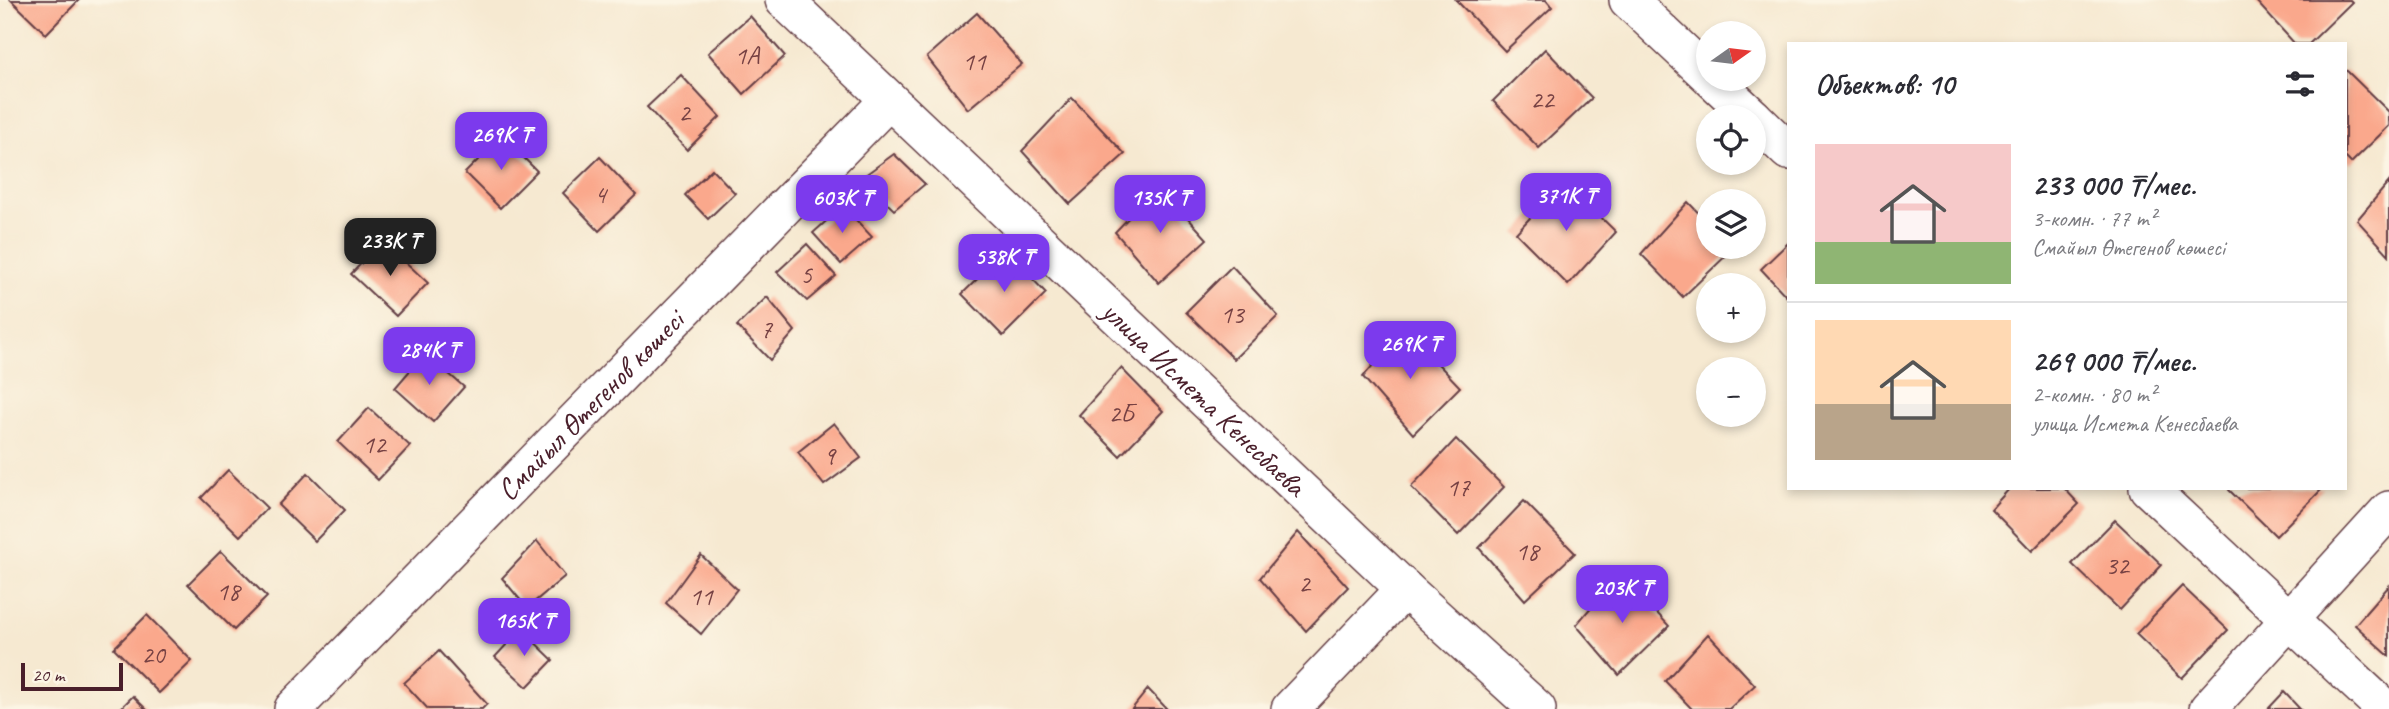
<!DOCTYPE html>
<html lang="ru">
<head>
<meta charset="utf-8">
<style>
  body { margin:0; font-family:Caveat,sans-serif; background:#f2f2f3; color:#2b2b33; height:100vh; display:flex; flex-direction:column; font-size:26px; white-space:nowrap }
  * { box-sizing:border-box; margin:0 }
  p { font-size:23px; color:#7c7c81 }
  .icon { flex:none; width:38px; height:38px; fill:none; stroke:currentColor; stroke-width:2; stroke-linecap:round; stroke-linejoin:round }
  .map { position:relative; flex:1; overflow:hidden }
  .panel { position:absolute; left:1787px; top:42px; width:560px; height:448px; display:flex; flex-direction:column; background:#fff; border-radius:0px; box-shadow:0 4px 10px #0003 }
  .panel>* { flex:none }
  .needle { width:46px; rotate:76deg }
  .tools { position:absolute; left:1696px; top:21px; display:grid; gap:14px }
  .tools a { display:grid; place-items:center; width:70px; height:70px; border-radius:50%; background:#fff; box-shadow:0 4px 10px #0003; font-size:35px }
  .scale { position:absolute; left:21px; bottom:18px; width:102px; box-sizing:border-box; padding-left:7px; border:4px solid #4a1f2b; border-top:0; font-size:19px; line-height:24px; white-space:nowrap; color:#4a1f2b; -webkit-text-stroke:5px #fcf5e5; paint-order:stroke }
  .price { position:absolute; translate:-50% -60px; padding:0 16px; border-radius:14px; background:#7c3aed; color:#fff; font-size:23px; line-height:46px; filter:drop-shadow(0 2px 4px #0008) }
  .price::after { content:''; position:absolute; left:50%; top:42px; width:21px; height:16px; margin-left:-10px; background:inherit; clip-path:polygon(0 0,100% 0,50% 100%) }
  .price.on { background:#222; color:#fff }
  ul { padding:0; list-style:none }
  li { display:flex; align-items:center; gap:21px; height:175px; padding:0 28px }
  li+li { border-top:2px solid #e1e1e2 }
  li span { display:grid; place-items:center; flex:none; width:196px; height:140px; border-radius:0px; color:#555 }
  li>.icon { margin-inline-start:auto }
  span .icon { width:84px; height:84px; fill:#fffc; stroke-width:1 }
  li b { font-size:30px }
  h2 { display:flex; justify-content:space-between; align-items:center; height:84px; padding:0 28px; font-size:30px }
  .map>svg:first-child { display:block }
</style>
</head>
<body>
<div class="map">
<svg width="2389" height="709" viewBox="0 0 2389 709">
  <rect width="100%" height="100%" fill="#fcf5e5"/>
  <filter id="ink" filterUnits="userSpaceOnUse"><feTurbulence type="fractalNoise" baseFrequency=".0143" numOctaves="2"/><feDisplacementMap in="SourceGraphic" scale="14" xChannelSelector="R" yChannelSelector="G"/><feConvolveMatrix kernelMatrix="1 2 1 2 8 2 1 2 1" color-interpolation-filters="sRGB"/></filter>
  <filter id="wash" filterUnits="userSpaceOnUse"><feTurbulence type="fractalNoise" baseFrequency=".00686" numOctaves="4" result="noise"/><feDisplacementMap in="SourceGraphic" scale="28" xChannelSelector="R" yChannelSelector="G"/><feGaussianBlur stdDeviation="1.57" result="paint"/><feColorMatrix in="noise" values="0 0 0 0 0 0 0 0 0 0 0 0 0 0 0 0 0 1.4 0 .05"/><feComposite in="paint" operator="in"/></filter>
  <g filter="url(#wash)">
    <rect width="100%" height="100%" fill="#f6e9d1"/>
    <g id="blocks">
      <!-- building -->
      <g fill="#faa88c">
        <polygon points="11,0 79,0 46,34"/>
        <polygon points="1456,0 1546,0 1552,7 1505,51"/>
        <polygon points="2255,0 2350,0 2352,2 2309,44 2295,44"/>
        <polygon points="977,13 1022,64 968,109 927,57"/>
        <polygon points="750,16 785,56 744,94 708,53"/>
        <polygon points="1545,49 1592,98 1539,148 1493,101"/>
        <polygon points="2345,69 2389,112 2389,126 2351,163 2345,157"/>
        <polygon points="681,75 720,117 687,150 647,107"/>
        <polygon points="1072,98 1125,154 1070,204 1022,151"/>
        <polygon points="502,136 537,171 500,208 465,173"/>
        <polygon points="894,154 925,184 894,210 861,178"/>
        <polygon points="600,157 636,195 599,231 563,193"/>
        <polygon points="712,169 735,193 708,219 685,195"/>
        <polygon points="1564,181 1616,232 1568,285 1516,233"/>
        <polygon points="2389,182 2389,255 2357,220"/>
        <polygon points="1159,186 1207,239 1159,283 1115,232"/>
        <polygon points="1688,202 1708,223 1708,247 1730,247 1733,249 1683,297 1641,254"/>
        <polygon points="843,206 872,237 841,264 813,233"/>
        <polygon points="383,241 428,283 396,316 351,274"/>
        <polygon points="1788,243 1788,298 1761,269"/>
        <polygon points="807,244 836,276 807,301 777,272"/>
        <polygon points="1006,251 1046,293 1003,336 962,294"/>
        <polygon points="1232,266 1278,316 1234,359 1186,312"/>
        <polygon points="767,297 795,331 770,360 737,326"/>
        <polygon points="1404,328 1460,387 1413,434 1363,377"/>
        <polygon points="425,353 464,387 433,422 395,388"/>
        <polygon points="1121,368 1163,411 1120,456 1079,415"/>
        <polygon points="369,408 410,446 378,480 338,442"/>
        <polygon points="834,423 861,458 824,485 798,452"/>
        <polygon points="1456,439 1504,487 1458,535 1411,487"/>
        <polygon points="228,470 267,508 240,536 201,498"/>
        <polygon points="308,473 345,510 315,541 278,505"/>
        <polygon points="2010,488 2064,488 2079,504 2032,551 1991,509"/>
        <polygon points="2230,488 2323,488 2276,536 2229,490"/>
        <polygon points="1524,501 1575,553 1525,600 1479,548"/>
        <polygon points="2115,520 2162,565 2120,610 2072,564"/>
        <polygon points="1298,532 1348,587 1306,631 1260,578"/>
        <polygon points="537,541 565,576 527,608 502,578"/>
        <polygon points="221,551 267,597 234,630 188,584"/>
        <polygon points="701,555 737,589 701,634 666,603"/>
        <polygon points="1620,573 1669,626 1619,675 1576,625"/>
        <polygon points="2182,586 2228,630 2182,678 2136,634"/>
        <polygon points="2389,586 2389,656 2355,625"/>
        <polygon points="147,615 192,661 159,693 114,648"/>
        <polygon points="521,629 553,660 527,687 495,657"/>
        <polygon points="1708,634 1755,685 1729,709 1692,709 1665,681"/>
        <polygon points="439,651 487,704 482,709 428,709 404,683"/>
        <polygon points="1148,689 1167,709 1132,709"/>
        <polygon points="2284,692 2300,709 2268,709"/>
        <polygon points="133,696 146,709 120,709"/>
      </g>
    </g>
  </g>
  <g filter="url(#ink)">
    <use href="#blocks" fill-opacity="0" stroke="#643d44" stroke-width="2"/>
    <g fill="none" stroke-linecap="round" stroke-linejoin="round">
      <defs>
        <g id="street">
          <path id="s1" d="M 784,0 L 1405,589 L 1537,709"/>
          <polyline points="1628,0 1708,75"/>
          <polyline points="1712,79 1753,117"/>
          <polyline points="1754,118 1788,151"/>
          <polyline points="2148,488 2385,709"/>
          <path id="s2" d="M 293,709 L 889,100"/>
          <polyline points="1290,709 1405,589"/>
          <polyline points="2208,709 2389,510"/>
        </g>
      </defs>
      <!-- street casing -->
      <use href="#street" stroke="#643d44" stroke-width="40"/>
      <!-- street -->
      <use href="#street" stroke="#fff" stroke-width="37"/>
    </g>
  </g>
  <g text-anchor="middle" stroke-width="7" stroke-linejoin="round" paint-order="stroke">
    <!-- number labels -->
    <g font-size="26" fill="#764143">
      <text x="747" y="64">1А</text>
      <text x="974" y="70">11</text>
      <text x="1542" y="108">22</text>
      <text x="684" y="121">2</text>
      <text x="600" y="203">4</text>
      <text x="806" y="283">5</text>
      <text x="1232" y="323">13</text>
      <text x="766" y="338">7</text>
      <text x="1121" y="422">2Б</text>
      <text x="374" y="453">12</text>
      <text x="829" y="464">9</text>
      <text x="1458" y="496">17</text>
      <text x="1527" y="560">18</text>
      <text x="2117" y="574">32</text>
      <text x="1304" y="592">2</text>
      <text x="228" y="600">18</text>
      <text x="701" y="605">11</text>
      <text x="153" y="663">20</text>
    </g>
    <!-- street labels -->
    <g font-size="30" fill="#4a1f2b" stroke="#fcf5e5">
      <text dy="10" stroke="none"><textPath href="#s1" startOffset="579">улица Исмета Кенесбаева</textPath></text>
      <text dy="10" stroke="none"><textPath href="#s2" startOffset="425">Смайыл Өтегенов көшесі</textPath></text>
    </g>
  </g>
</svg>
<div class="tools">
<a><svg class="needle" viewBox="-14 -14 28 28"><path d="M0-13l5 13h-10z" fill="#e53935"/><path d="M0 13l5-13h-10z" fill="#7c7c81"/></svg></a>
<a><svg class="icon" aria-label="locate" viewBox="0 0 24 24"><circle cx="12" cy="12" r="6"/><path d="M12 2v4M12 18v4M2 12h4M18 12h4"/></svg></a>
<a><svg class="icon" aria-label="layers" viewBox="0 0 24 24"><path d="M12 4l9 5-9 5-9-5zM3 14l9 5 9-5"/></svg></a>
<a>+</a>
<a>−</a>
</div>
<div class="scale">20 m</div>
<b class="price" style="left:501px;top:172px">269K ₸</b>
<b class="price" style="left:1566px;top:233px">371K ₸</b>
<b class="price" style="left:842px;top:235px">603K ₸</b>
<b class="price" style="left:1160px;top:235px">135K ₸</b>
<b class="price on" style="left:390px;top:278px">233K ₸</b>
<b class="price" style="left:1004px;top:294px">538K ₸</b>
<b class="price" style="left:1410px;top:381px">269K ₸</b>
<b class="price" style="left:429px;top:387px">284K ₸</b>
<b class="price" style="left:1622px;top:625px">203K ₸</b>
<b class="price" style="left:524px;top:658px">165K ₸</b>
<section class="panel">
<h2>Объектов: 10<svg class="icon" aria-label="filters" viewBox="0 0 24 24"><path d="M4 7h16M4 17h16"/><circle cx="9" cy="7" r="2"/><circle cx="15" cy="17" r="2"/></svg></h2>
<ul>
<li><span style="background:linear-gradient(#f6c9c9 70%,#8fb573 0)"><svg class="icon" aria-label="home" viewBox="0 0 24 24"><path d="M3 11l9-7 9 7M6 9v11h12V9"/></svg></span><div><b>233 000 ₸/мес.</b><p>3-комн. · 77 m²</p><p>Смайыл Өтегенов көшесі</p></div></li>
<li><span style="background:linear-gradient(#ffd9b3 60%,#b9a48a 0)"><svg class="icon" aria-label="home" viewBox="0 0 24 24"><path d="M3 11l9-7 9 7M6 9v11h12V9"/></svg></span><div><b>269 000 ₸/мес.</b><p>2-комн. · 80 m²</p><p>улица Исмета Кенесбаева</p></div></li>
</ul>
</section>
</div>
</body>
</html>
